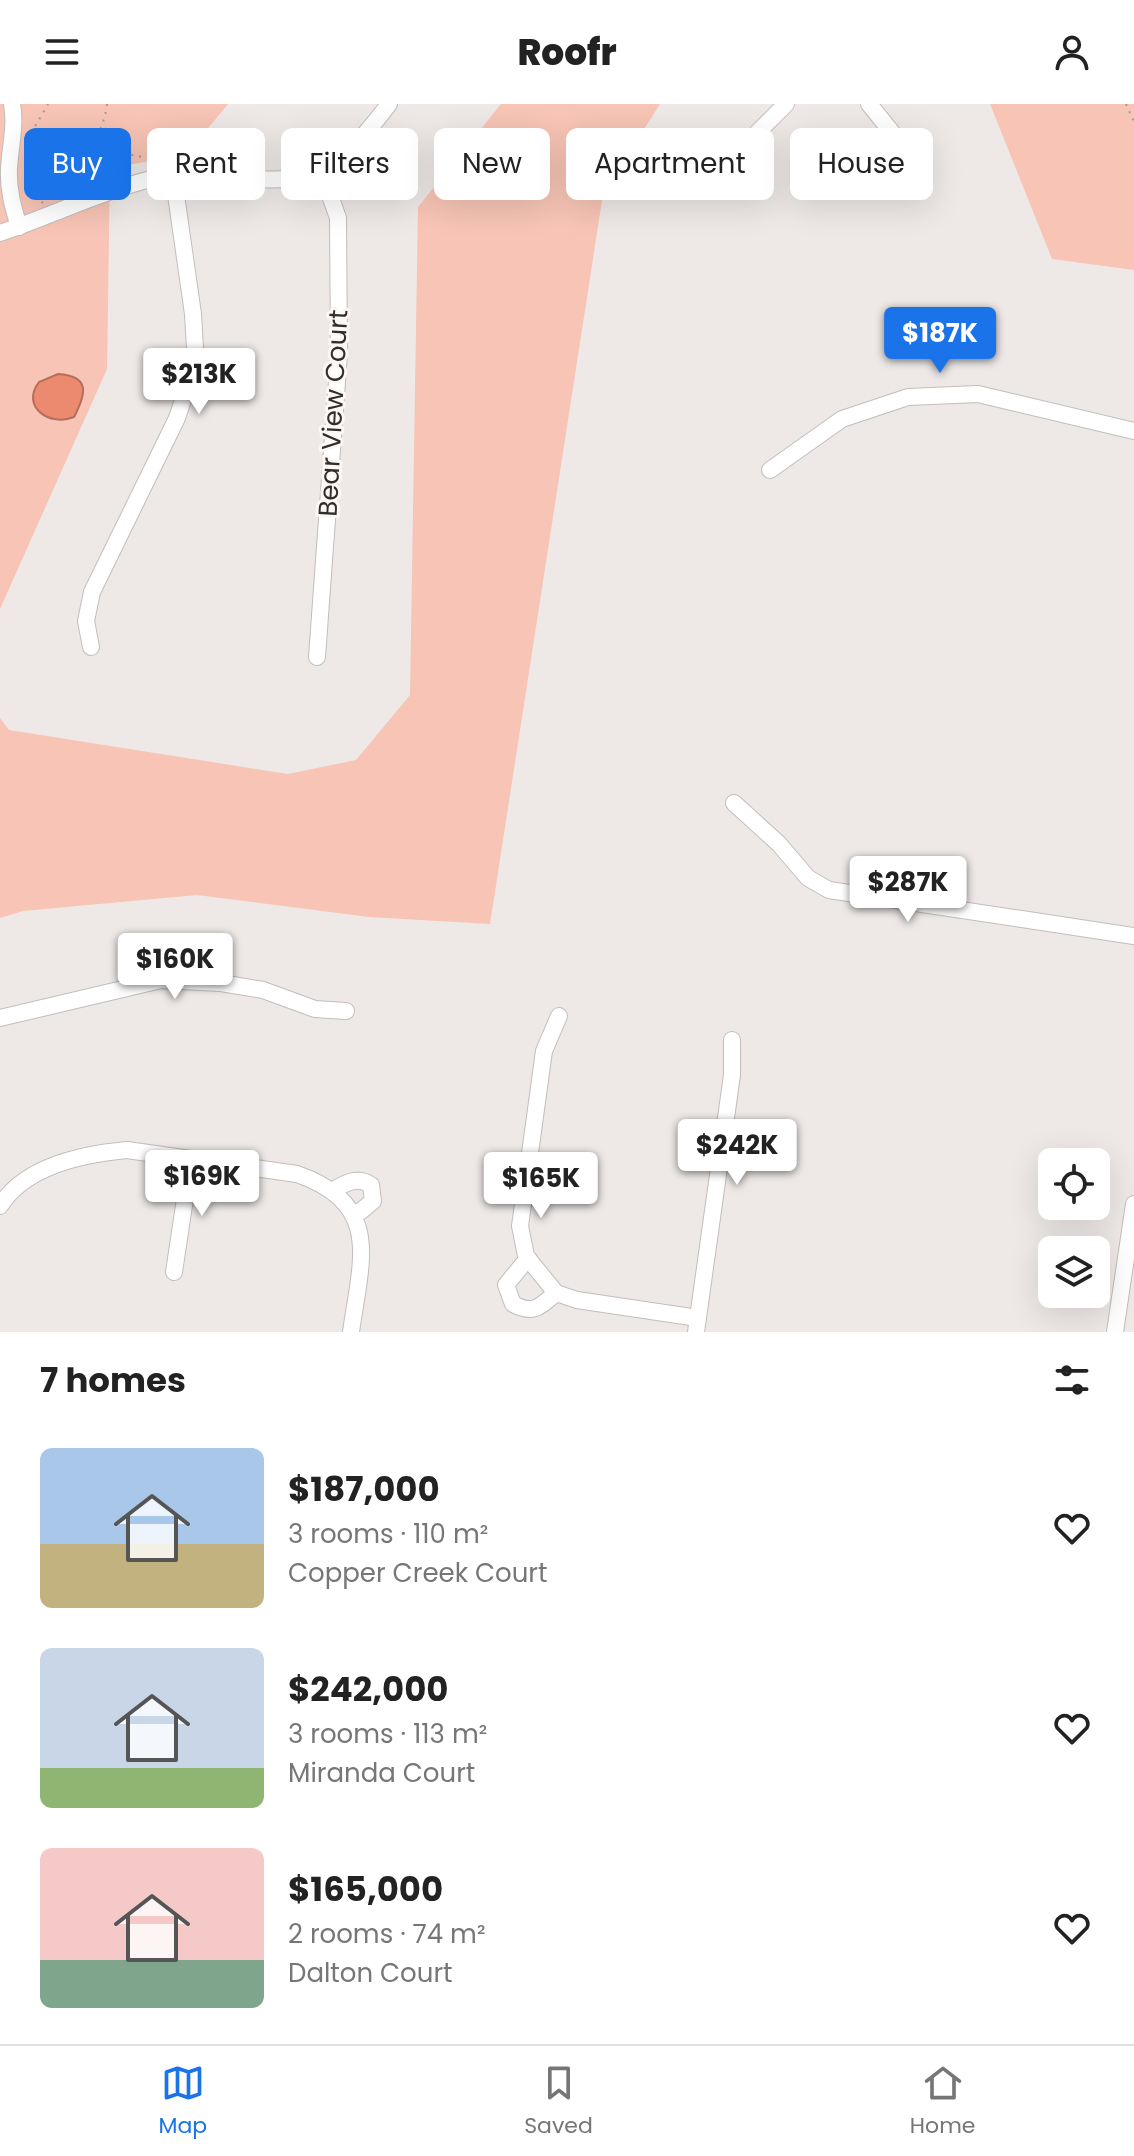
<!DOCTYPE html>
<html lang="en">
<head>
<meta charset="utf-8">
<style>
  body { margin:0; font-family:Poppins,sans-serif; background:#f6f6f6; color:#222; height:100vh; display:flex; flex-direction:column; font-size:30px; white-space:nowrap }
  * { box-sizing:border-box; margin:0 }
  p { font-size:26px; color:#767676 }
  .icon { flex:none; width:44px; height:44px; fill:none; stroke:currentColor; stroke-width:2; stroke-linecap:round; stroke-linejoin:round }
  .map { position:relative; height:1228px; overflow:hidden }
  .drawer { display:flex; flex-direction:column; background:#fff; flex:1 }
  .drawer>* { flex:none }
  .guide { position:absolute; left:24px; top:24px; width:1086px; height:72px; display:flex; gap:16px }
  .fabs { position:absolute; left:1038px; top:1044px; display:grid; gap:16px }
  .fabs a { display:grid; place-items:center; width:72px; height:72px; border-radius:12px; background:#fff; box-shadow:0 8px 32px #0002; font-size:40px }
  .price { position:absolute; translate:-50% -68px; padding:0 18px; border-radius:8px; background:#fff; color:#222; font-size:26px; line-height:52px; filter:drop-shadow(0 2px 4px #0008) }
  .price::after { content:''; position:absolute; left:50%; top:48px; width:24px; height:18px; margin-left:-12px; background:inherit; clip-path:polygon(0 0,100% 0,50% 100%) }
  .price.on { background:#1a73e8; color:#fff }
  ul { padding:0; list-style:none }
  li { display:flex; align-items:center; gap:24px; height:200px; padding:0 40px }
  li span { display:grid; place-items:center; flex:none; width:224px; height:160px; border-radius:12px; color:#555 }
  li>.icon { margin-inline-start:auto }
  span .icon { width:96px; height:96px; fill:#fffc; stroke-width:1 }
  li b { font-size:34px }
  h2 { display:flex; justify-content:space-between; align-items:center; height:96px; padding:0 40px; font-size:34px }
  .pill { padding:0 28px; border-radius:12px; background:#fff; box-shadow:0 8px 32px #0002; font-size:28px; line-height:72px }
  .pill.on { background:#1a73e8; color:#fff }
  header { display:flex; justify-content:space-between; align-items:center; height:104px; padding:0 40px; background:#fff; font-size:36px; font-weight:800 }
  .dock { display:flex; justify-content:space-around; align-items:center; height:112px; border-top:2px solid #e0e0e0; background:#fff; font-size:22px; color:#767676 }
  .dock a { display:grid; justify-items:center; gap:4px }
  .dock .on { color:#1a73e8 }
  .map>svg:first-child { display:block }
</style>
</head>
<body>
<header><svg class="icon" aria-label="menu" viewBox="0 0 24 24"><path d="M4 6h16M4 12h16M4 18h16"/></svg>Roofr<svg class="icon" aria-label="person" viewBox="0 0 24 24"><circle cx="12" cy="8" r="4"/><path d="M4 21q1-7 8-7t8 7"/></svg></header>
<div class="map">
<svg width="1134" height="1228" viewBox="0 0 1134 1228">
  <rect width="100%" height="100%" fill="#eee9e7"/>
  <!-- green -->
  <g fill="#f7c4b5">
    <polygon points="0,0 228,0 186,51 110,64 107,265 0,505"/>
    <polygon points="501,0 660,0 603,90 490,820 369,813 197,791 23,807 0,814 0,614 9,626 288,670 356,656 410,591 418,103"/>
    <polygon points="990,0 1134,0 1134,166 1052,155"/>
  </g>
  <!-- water -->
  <path fill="#ec8a6f" stroke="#b46e5b" stroke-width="2" d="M 58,270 C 91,272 86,290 74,313 C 50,323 20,303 39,278 Z"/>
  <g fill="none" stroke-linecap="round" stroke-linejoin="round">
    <defs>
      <g id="minor">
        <path d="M 12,0 C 16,22 10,43 9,65 C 8,86 13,103 19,123"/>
        <polyline points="869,0 916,58"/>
        <polyline points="755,31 786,0"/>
        <path d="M 0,129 C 56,110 110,83 168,71 C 194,65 221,70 247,74 C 320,83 348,54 389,0"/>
        <polyline points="770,366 842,315 908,293 978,290 1134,327"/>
        <polyline points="91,543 86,517 92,488 177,314 188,281 195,244 193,210 173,70"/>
        <polyline points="317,553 339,250 338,114 321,66"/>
        <polyline points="734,699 779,740 808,774 829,786 1134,832"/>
        <polyline points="559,912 544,947 520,1122 526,1152 556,1189 577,1196 698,1214"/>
        <polyline points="0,914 161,876 221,879 263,886 315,905 346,907"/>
        <path d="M 332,1087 C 345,1079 357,1072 371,1081 L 373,1097 L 361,1107 L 353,1109"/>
        <path d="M 0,1102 C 25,1062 83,1050 127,1046 L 297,1070 C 383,1100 361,1156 351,1228"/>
        <path d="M 528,1154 L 506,1181 L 513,1200 C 534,1211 539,1203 556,1189"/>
        <polyline points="174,1168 191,1055"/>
        <polyline points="696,1228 732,971 732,936"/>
        <polyline points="1115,1228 1134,1100"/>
      </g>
    </defs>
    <!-- minor casing -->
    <use href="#minor" stroke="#c3bdbb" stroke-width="18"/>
    <!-- path -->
    <g stroke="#9f9b9a" stroke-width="2" stroke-dasharray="2 6" stroke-linecap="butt">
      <polyline points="1126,0 1134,18"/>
      <polyline points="105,24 114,43"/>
      <polyline points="186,39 204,40"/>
      <path d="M 92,48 C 115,40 133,57 156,52 C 174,48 185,31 201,28"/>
      <path d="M 79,85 C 89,71 88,58 94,42 C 99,27 105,17 107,0"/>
      <path d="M 43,99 C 33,91 28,41 32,29 C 36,19 43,10 48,0"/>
    </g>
    <!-- minor -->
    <use href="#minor" stroke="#fff" stroke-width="16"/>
  </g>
  <g text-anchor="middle" stroke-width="6" stroke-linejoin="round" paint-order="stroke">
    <!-- street labels -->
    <g font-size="26" fill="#302d2d" stroke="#fcf6f4">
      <text transform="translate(333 309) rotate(-87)" y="9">Bear View Court</text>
    </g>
  </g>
</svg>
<div class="fabs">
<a><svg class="icon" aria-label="locate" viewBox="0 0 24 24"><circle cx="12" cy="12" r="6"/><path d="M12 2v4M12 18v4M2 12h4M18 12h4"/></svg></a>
<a><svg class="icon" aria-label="layers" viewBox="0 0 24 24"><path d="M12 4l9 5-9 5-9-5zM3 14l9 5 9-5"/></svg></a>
</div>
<b class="price on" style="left:940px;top:271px">$187K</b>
<b class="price" style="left:199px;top:312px">$213K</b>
<b class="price" style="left:908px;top:820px">$287K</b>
<b class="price" style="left:175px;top:897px">$160K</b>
<b class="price" style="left:737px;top:1083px">$242K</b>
<b class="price" style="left:202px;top:1114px">$169K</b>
<b class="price" style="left:541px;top:1116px">$165K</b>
<div class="guide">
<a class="pill on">Buy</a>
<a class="pill">Rent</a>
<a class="pill">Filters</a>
<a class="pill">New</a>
<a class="pill">Apartment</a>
<a class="pill">House</a>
</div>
</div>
<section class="drawer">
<h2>7 homes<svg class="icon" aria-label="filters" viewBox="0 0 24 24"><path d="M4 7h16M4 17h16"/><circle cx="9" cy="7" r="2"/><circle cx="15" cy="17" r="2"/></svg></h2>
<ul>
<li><span style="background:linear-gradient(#a9c7e8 60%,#c2b280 0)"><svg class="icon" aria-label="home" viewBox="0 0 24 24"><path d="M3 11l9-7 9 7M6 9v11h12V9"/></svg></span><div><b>$187,000</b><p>3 rooms · 110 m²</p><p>Copper Creek Court</p></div><svg class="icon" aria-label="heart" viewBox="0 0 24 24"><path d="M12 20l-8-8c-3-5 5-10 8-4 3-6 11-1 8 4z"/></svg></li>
<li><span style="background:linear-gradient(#c9d6e8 75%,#8fb573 0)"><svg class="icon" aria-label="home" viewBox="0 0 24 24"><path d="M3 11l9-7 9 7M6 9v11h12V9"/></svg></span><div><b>$242,000</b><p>3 rooms · 113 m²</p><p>Miranda Court</p></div><svg class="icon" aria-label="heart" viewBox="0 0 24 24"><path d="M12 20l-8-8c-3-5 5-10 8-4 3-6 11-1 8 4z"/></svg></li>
<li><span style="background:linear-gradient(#f6c9c9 70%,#7fa58c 0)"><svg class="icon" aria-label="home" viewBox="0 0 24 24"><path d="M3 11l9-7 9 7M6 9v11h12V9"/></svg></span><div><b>$165,000</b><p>2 rooms · 74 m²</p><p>Dalton Court</p></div><svg class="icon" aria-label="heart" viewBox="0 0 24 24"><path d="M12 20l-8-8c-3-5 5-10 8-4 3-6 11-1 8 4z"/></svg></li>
</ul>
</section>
<nav class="dock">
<a class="on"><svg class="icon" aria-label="map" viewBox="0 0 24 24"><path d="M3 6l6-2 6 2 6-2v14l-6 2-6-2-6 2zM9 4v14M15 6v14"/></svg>Map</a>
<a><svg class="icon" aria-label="saved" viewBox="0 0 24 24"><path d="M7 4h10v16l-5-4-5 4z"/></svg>Saved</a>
<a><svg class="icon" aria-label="home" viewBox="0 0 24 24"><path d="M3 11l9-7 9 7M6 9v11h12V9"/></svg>Home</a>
</nav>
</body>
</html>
